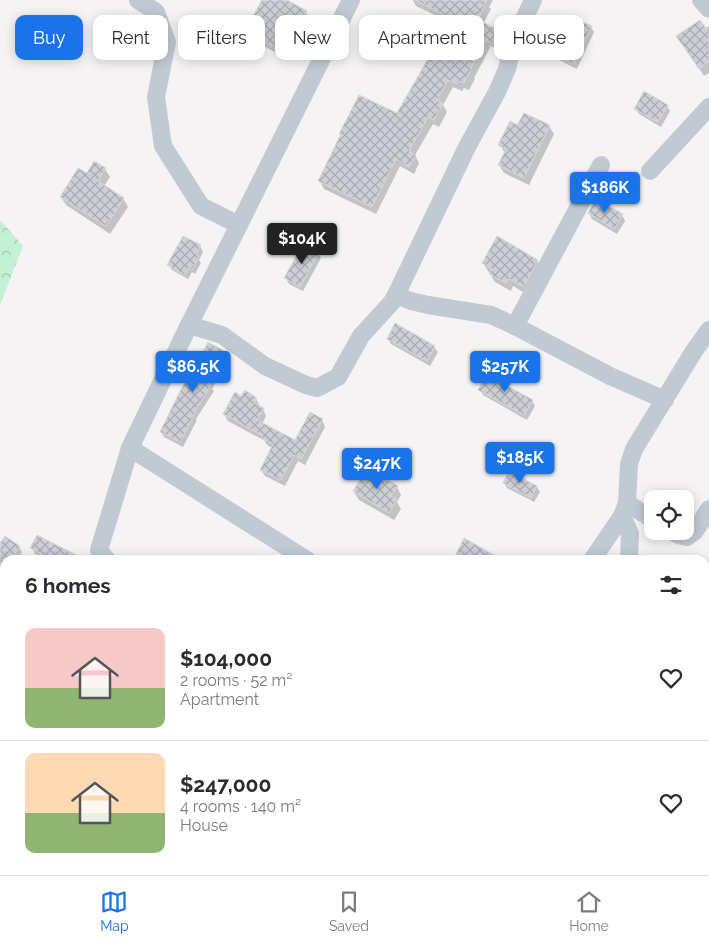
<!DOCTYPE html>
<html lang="en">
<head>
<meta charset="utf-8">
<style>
  body { margin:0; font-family:Raleway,sans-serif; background:#f7f7f7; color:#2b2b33; height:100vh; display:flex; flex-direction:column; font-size:19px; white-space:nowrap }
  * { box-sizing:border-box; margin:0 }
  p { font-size:16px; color:#7c7c81 }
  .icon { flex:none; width:28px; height:28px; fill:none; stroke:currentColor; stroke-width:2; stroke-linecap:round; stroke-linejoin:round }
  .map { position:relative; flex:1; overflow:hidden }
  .panel { position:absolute; left:0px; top:555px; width:710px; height:320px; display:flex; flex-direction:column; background:#fff; border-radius:15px 15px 0 0; box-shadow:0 2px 12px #0003 }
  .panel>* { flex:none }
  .banner { position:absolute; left:15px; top:15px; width:680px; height:45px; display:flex; gap:10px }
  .tools { position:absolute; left:644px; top:490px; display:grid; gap:10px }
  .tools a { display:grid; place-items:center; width:50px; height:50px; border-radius:10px; background:#fff; box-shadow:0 2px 12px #0003; font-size:25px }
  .price { position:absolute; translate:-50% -42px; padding:0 11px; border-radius:5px; background:#1a73e8; color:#fff; font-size:16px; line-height:32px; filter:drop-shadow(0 1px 2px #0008) }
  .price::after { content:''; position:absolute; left:50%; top:30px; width:15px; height:11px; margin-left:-8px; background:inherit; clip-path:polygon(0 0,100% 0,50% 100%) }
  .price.active { background:#222; color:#fff }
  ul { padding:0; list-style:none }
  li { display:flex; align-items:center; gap:15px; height:125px; padding:0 25px }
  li+li { border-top:1px solid #e1e1e2 }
  li span { display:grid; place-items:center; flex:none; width:140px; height:100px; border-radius:10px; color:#555 }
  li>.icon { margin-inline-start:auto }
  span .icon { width:60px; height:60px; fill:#fffc; stroke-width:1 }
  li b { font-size:21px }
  h2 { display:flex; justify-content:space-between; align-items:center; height:60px; padding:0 25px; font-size:21px }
  .pill { padding:0 18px; border-radius:10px; background:#fff; box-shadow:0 2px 12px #0003; font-size:18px; line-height:45px }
  .pill.active { background:#1a73e8; color:#fff }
  .menu { display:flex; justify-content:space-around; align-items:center; height:70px; border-top:1px solid #e1e1e2; background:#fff; font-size:14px; color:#7c7c81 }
  .menu a { display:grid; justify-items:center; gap:2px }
  .menu .active { color:#1a73e8 }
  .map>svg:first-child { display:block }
</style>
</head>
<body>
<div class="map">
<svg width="709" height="875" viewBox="0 0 709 875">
  <defs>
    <pattern id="forest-crowns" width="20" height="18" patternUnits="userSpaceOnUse" patternTransform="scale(1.25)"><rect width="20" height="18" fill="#c3f1d5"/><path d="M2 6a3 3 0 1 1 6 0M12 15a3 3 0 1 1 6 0" fill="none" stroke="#a0c6b0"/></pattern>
    <pattern id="building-cross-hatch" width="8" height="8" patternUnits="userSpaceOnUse" patternTransform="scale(1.25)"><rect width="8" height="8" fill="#cdcfd5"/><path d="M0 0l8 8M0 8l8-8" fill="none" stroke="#a8abb0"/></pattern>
  </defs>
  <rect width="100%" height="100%" fill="#f5f3f3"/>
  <!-- forest -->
  <g fill="url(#forest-crowns)">
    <polygon points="0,220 23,246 0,305"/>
    <polygon points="0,696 5,702 5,870 139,870 143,875 0,875"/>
  </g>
  <!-- shadow -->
  <g fill="#0003">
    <polygon points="263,0 284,0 306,12 310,20 309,23 315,32 304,53 295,48 289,60 251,39 246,31"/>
    <polygon points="413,0 493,0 489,7 491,9 483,24 504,34 509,42 503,53 491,46 474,78 475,79 469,90 464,88 462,91 453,87 443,105 447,112 439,127 433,124 415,155 419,163 414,174 400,166 376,214 324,189 320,181 397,115 429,60 426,55 443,19 416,6"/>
    <polygon points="709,26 709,73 704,76 683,44"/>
    <polygon points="591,27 594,32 577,69 559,60 555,55"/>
    <polygon points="667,106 670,111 661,127 639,114 636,109"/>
    <polygon points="549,126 554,134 529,185 504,173 499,165 505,153 499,144 518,127"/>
    <polygon points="105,169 110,177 104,186 123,198 128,207 110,234 66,205 61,197 87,175"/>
    <polygon points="589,213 622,215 625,221 617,234 592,219"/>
    <polygon points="200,246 203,252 199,260 201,263 195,274 192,272 188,279 172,270 169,265"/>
    <polygon points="318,253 321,258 303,291 289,284 286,278"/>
    <polygon points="537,261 542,269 528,295 513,286 511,291 495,282 483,263"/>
    <polygon points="388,339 434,347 438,352 430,366 391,344"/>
    <polygon points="226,353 229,358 212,389 214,391 196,419 197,420 183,447 164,437 161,432"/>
    <polygon points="499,376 502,381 500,384 532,401 535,406 527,420 483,395 480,390"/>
    <polygon points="246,392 256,399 260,406 259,407 263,409 266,416 262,424 296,441 322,420 325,427 305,465 298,461 285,486 265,476 261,470 272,448 267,445 265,441 228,421 224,414 242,398"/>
    <polygon points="510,473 537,487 540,492 534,502 507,488 504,483"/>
    <polygon points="397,487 401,495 397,502 401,509 394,520 359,500 354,492"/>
    <polygon points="0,545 19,547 22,552 17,560 5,560 5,576 2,581 0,580"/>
    <polygon points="32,548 74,560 47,560 35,554"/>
    <polygon points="457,554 501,560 461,560"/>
    <polygon points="230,555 239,560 227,560"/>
    <polygon points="0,603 5,607 5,632 2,630 0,633"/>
    <polygon points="256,870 287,870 284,875 253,875"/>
    <polygon points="501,870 553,870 550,875 498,875"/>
  </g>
  <!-- building -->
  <g fill="url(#building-cross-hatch)" stroke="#d7d9de">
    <polygon points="262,0 287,0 307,11 302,19 311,23 299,45 290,41 284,52 245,31"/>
    <polygon points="415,0 487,0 478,20 505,33 499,46 486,40 470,70 471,70 464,83 459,81 457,84 448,80 437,100 443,104 434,120 428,117 409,151 416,155 409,167 396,159 372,207 318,181 341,134 339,134 359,95 397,113 429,57 424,55 444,15"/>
    <polygon points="571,17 592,26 574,64 554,55"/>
    <polygon points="700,20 709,32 709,61 699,69 676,36"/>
    <polygon points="644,91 668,105 658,122 634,109"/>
    <polygon points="524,113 550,125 524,178 498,165 506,149 498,145 510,121 517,125"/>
    <polygon points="94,161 106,168 98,181 124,198 106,226 60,197 78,168 87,173"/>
    <polygon points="596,198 623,214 614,229 588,213"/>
    <polygon points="183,236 201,245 196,255 199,257 192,270 189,268 185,275 167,265"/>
    <polygon points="497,236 538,260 524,287 509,279 506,283 489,274 492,269 482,263"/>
    <polygon points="304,243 319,252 300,287 284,278"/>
    <polygon points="395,323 435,346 427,361 387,339"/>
    <polygon points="208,342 226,352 210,384 211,385 194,413 195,413 180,442 160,432 180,391 197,363"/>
    <polygon points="489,370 500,375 497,380 533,400 524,415 478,390"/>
    <polygon points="245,390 257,398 254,403 264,408 257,420 295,440 310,412 323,419 301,459 294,455 281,480 260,470 273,444 262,438 263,436 223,414 235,392 241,396"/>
    <polygon points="367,468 398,486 391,496 397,499 389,513 353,491"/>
    <polygon points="509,471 537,486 531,498 503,483"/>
    <polygon points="37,535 86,560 53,560 30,548"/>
    <polygon points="5,536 20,546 10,560 5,560 5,567 0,574 0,543"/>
    <polygon points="464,538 503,560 466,560 456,554"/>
  </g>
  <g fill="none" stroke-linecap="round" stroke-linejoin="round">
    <!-- minor -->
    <g stroke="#c1cad2" stroke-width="18">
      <polyline points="138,0 156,12 167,42 156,97 163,146 201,206 239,225"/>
      <polyline points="701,0 709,9"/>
      <polyline points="650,171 709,107"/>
      <polyline points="396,295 411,301 428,305 491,315 515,326 610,376 665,400"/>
      <polyline points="189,325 351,0"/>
      <polyline points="515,326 601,165"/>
      <polyline points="130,448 307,560"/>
      <polyline points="627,503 652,519"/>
      <polyline points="622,516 630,534 629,560"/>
      <polyline points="671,531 678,535 687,537 695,531 709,509"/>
      <polyline points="107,560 99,550 130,448 189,325 222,335 265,366 306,385 317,388 338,377 361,336 392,302 396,295 467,147 497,92 507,69 513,43 533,0"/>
      <polyline points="592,560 622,516 627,503 629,464 634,449 694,351 709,330"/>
      <polyline points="705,757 709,761"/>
      <polyline points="342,870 347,875"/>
      <polyline points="430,875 435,870"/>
      <polyline points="600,875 602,870"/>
    </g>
  </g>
</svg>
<div class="tools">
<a><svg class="icon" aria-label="locate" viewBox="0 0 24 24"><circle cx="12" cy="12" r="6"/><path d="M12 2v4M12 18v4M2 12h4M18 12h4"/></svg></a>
</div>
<b class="price" style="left:605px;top:214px">$186K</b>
<b class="price active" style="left:302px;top:265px">$104K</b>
<b class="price" style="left:193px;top:393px">$86.5K</b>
<b class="price" style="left:505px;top:393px">$257K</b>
<b class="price" style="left:520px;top:484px">$185K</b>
<b class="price" style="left:377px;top:490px">$247K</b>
<div class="banner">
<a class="pill active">Buy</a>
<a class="pill">Rent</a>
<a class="pill">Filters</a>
<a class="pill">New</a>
<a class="pill">Apartment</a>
<a class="pill">House</a>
</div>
<section class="panel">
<h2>6 homes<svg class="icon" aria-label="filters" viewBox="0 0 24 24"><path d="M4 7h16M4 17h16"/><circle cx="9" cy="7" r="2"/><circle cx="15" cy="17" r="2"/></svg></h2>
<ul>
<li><span style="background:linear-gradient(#f6c9c9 60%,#8fb573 0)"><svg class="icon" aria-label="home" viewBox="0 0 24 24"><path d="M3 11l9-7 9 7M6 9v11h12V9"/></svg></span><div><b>$104,000</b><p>2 rooms · 52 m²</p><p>Apartment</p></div><svg class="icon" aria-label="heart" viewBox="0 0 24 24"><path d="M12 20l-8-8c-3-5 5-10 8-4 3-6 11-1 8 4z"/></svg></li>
<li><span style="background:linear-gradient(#ffd9b3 60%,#8fb573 0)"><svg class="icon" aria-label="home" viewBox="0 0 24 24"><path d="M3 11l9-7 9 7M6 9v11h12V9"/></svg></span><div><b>$247,000</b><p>4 rooms · 140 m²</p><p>House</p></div><svg class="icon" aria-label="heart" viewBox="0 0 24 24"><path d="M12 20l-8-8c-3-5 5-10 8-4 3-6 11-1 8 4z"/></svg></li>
</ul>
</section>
</div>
<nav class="menu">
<a class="active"><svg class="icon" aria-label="map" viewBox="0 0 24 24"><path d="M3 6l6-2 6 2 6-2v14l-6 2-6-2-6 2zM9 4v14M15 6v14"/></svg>Map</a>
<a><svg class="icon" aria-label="saved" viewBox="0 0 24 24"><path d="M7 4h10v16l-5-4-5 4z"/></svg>Saved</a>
<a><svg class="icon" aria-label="home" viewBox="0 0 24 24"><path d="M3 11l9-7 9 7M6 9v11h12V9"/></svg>Home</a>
</nav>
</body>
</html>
